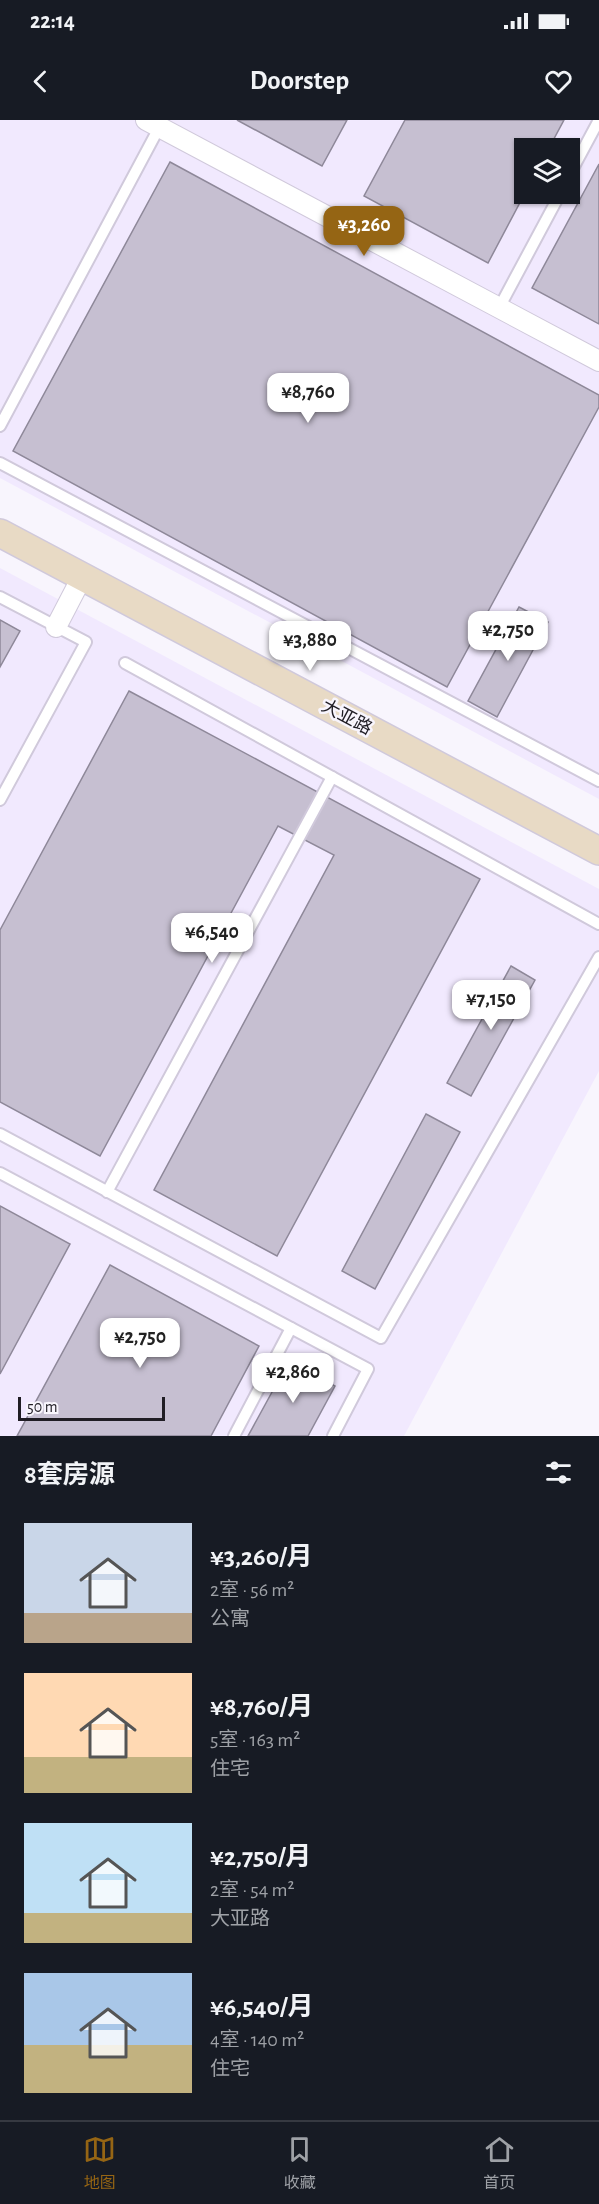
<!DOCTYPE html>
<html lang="zh">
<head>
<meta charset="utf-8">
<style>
  body { margin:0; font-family:"Alegreya Sans","Noto Sans SC",sans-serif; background:#242831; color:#f1f3f6; height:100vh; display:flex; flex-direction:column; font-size:22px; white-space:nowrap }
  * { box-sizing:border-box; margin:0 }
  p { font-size:20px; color:#9ea1a6 }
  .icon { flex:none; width:33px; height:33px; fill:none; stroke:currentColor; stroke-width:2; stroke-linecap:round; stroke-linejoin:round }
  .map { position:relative; height:1316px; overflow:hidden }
  .side { display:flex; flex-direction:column; background:#171b24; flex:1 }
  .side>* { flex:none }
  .buttons { position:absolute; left:514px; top:18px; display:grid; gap:12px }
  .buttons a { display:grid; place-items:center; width:66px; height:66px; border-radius:0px; background:#171b24; box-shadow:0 2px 4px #0004; font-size:30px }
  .scale { position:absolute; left:18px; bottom:15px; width:147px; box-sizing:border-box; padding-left:6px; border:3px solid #201d24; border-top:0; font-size:16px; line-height:21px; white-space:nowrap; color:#201d24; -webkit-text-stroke:4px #f8f5fd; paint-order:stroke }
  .price { position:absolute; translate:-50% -51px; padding:0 14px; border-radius:12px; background:#fff; color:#222; font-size:20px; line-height:39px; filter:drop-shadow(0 2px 3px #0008) }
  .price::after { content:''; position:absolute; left:50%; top:36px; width:18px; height:14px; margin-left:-9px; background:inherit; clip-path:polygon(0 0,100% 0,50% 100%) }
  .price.selected { background:#956514; color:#fff }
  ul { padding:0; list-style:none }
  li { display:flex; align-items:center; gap:18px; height:150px; padding:0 24px }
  li span { display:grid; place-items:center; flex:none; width:168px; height:120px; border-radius:0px; color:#555 }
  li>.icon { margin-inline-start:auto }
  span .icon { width:72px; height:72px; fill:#fffc; stroke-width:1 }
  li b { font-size:26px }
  h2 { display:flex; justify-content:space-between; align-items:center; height:72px; padding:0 24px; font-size:26px }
  .status { display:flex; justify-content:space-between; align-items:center; height:42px; padding:0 30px; background:#171b24; direction:ltr }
  .status svg { height:16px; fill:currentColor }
  header { display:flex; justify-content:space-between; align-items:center; height:78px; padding:0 24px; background:#171b24; font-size:27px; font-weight:700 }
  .tabs { display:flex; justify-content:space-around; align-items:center; height:84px; border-top:2px solid #363941; background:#171b24; font-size:16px; color:#9ea1a6 }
  .tabs a { display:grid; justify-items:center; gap:3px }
  .tabs .selected { color:#956514 }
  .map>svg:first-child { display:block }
</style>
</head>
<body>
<div class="status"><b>22:14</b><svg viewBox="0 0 49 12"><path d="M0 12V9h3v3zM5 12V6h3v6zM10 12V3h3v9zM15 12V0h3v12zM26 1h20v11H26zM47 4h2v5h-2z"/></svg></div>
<header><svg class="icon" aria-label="back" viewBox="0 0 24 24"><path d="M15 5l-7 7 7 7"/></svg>Doorstep<svg class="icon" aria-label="heart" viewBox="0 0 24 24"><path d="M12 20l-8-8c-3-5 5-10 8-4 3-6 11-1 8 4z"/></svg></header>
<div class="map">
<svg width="599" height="1316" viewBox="0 0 599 1316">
  <rect width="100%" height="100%" fill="#f8f5fd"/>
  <!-- built -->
  <g fill="#f1e9fe" fill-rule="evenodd">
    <path d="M 0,0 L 599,0 L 599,679 L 0,358 ZM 525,28 L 570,28 L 570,74 L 525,74 Z"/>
    <polygon points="0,448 599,769 599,951 404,1316 0,1316"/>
  </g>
  <!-- building -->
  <g fill="#c6bfd1" stroke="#8e8899" stroke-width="1.5">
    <polygon points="237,0 347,0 322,46"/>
    <polygon points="405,0 564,0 549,28 525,28 525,73 488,143 364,76"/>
    <polygon points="170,42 599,275 599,287 447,567 13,331"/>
    <polygon points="599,44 599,204 532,168"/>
    <polygon points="519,487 548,502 497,597 468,581"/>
    <polygon points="0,500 20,511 0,547"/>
    <polygon points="129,571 480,759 277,1136 154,1070 334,735 278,706 100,1036 0,982 0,810"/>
    <polygon points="511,846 535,860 471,976 447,963"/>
    <polygon points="426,994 460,1012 375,1169 342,1151"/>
    <polygon points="0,1086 70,1124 0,1254"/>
    <polygon points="110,1145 259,1226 211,1316 17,1316"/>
    <polygon points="289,1241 335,1266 308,1316 248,1316"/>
  </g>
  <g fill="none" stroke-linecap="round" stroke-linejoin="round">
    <defs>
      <g id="lane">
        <polyline points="570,54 599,0"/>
        <polyline points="499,188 560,74"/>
        <polyline points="0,306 161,4"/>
        <polyline points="0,343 599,661"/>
        <polyline points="0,477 86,522 0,680"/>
        <polyline points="125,543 599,804"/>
        <polyline points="0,1014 381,1218 599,837"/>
        <polyline points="0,1053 368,1249 333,1316"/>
        <polyline points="107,1072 332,657"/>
        <polyline points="234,1316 291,1208"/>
      </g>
      <g id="street">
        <polyline points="146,0 599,241"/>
        <polyline points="56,507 82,457"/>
      </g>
      <polyline id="secondary" points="0,413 599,731"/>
    </defs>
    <!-- lane casing -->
    <use href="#lane" stroke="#d0c9db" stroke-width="14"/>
    <!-- street casing -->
    <use href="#street" stroke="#d0c9db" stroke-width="22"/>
    <!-- secondary casing -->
    <use href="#secondary" stroke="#d0c9db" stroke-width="30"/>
    <!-- lane -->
    <use href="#lane" stroke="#fff" stroke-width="10"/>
    <!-- street -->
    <use href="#street" stroke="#fff" stroke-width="20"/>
    <!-- secondary -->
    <use href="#secondary" stroke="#e8dac5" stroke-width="27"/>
  </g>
  <g text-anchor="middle" stroke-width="5" stroke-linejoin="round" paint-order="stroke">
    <!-- street labels -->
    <g font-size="18" fill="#201d24" stroke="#f8f5fd">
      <text transform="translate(347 597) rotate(28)" y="6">大亚路</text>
    </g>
  </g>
</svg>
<div class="buttons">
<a><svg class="icon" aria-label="layers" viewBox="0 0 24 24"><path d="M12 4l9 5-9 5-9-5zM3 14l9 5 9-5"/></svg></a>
</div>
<div class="scale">50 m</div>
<b class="price selected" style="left:364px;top:137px">¥3,260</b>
<b class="price" style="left:308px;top:304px">¥8,760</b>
<b class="price" style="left:508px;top:542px">¥2,750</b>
<b class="price" style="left:310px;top:552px">¥3,880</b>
<b class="price" style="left:212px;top:844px">¥6,540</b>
<b class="price" style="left:491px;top:911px">¥7,150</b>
<b class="price" style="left:140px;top:1249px">¥2,750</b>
<b class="price" style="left:293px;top:1284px">¥2,860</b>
</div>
<section class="side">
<h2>8套房源<svg class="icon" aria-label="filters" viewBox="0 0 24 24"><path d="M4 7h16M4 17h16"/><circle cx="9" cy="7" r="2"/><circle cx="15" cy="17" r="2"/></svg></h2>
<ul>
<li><span style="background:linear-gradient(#c9d6e8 75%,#b9a48a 0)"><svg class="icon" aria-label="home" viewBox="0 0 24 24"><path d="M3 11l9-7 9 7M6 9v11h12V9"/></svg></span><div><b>¥3,260/月</b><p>2室 · 56 m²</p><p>公寓</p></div></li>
<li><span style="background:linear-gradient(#ffd9b3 70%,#c2b280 0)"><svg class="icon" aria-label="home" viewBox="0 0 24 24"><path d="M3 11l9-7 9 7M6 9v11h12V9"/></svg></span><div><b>¥8,760/月</b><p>5室 · 163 m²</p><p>住宅</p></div></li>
<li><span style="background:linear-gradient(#bfe0f5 75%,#c2b280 0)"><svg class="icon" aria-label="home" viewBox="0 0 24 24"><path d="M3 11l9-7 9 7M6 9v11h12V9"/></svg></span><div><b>¥2,750/月</b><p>2室 · 54 m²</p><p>大亚路</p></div></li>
<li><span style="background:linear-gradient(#a9c7e8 60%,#c2b280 0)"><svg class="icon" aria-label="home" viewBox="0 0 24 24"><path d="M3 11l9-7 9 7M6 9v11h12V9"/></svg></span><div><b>¥6,540/月</b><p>4室 · 140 m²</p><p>住宅</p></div></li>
</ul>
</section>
<nav class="tabs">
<a class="selected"><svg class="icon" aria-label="map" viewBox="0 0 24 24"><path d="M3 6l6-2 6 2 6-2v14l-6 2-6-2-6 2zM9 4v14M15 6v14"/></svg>地图</a>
<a><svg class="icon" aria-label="saved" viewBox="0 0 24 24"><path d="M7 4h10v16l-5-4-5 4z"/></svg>收藏</a>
<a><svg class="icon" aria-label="home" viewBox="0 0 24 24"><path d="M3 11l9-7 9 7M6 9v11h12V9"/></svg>首页</a>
</nav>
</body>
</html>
